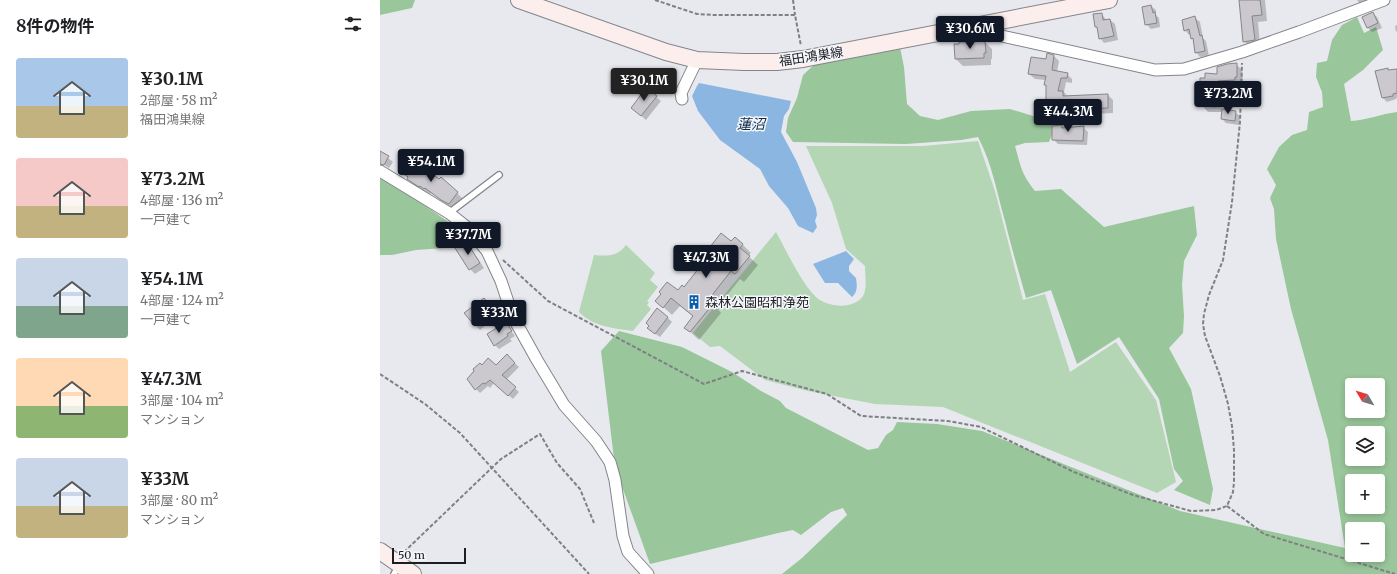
<!DOCTYPE html>
<html lang="ja">
<head>
<meta charset="utf-8">
<style>
  body { margin:0; font-family:Merriweather,"Noto Sans JP",serif; background:#f6f6f6; color:#202124; height:100vh; display:flex; flex-direction:column; font-size:15px; white-space:nowrap }
  * { box-sizing:border-box; margin:0 }
  p { font-size:13px; color:#757577 }
  .icon { flex:none; width:22px; height:22px; fill:none; stroke:currentColor; stroke-width:2; stroke-linecap:round; stroke-linejoin:round }
  .map { position:relative; flex:1; overflow:hidden }
  .panel { display:flex; flex-direction:column; background:#fff; width:380px }
  .panel>* { flex:none }
  .needle { width:26px; rotate:308deg }
  .controls { position:absolute; left:965px; top:378px; display:grid; gap:8px }
  .controls a { display:grid; place-items:center; width:40px; height:40px; border-radius:4px; background:#fff; box-shadow:0 2px 6px #0003; font-size:20px }
  .scale { position:absolute; left:12px; bottom:10px; width:74px; box-sizing:border-box; padding-left:4px; border:2px solid #1d1e20; border-top:0; font-size:11px; line-height:14px; white-space:nowrap; color:#1d1e20; -webkit-text-stroke:3px #f4f6fb; paint-order:stroke }
  .price { position:absolute; translate:-50% -34px; padding:0 9px; border-radius:4px; background:#111827; color:#fff; font-size:13px; line-height:26px; filter:drop-shadow(0 1px 2px #0008) }
  .price::after { content:''; position:absolute; left:50%; top:24px; width:12px; height:9px; margin-left:-6px; background:inherit; clip-path:polygon(0 0,100% 0,50% 100%) }
  .price.active { background:#222; color:#fff }
  ul { padding:0; list-style:none }
  li { display:flex; align-items:center; gap:12px; height:100px; padding:0 16px }
  li span { display:grid; place-items:center; flex:none; width:112px; height:80px; border-radius:4px; color:#555 }
  li>.icon { margin-inline-start:auto }
  span .icon { width:48px; height:48px; fill:#fffc; stroke-width:1 }
  li b { font-size:17px }
  h2 { display:flex; justify-content:space-between; align-items:center; height:48px; padding:0 16px; font-size:17px }
  main { display:flex; flex:1; min-height:0 }
  .map>svg:first-child { display:block }
</style>
</head>
<body>
<main>
<section class="panel">
<h2>8件の物件<svg class="icon" aria-label="filters" viewBox="0 0 24 24"><path d="M4 7h16M4 17h16"/><circle cx="9" cy="7" r="2"/><circle cx="15" cy="17" r="2"/></svg></h2>
<ul>
<li><span style="background:linear-gradient(#a9c7e8 60%,#c2b280 0)"><svg class="icon" aria-label="home" viewBox="0 0 24 24"><path d="M3 11l9-7 9 7M6 9v11h12V9"/></svg></span><div><b>¥30.1M</b><p>2部屋 · 58 m²</p><p>福田鴻巣線</p></div></li>
<li><span style="background:linear-gradient(#f6c9c9 60%,#c2b280 0)"><svg class="icon" aria-label="home" viewBox="0 0 24 24"><path d="M3 11l9-7 9 7M6 9v11h12V9"/></svg></span><div><b>¥73.2M</b><p>4部屋 · 136 m²</p><p>一戸建て</p></div></li>
<li><span style="background:linear-gradient(#c9d6e8 60%,#7fa58c 0)"><svg class="icon" aria-label="home" viewBox="0 0 24 24"><path d="M3 11l9-7 9 7M6 9v11h12V9"/></svg></span><div><b>¥54.1M</b><p>4部屋 · 124 m²</p><p>一戸建て</p></div></li>
<li><span style="background:linear-gradient(#ffd9b3 60%,#8fb573 0)"><svg class="icon" aria-label="home" viewBox="0 0 24 24"><path d="M3 11l9-7 9 7M6 9v11h12V9"/></svg></span><div><b>¥47.3M</b><p>3部屋 · 104 m²</p><p>マンション</p></div></li>
<li><span style="background:linear-gradient(#c9d6e8 60%,#c2b280 0)"><svg class="icon" aria-label="home" viewBox="0 0 24 24"><path d="M3 11l9-7 9 7M6 9v11h12V9"/></svg></span><div><b>¥33M</b><p>3部屋 · 80 m²</p><p>マンション</p></div></li>
</ul>
</section>
<div class="map">
<svg width="1017" height="574" viewBox="0 0 1017 574">
  <rect width="100%" height="100%" fill="#e7e9ee"/>
  <!-- green -->
  <g fill="#b4d6b5">
    <path d="M 598,141 L 615,191 L 643,300 L 665,294 L 690,372 L 736,342 L 776,400 L 796,482 L 777,493 L 563,407 L 495,404 L 428,391 L 385,380 L 340,346 L 330,347 L 313,333 L 396,232 C 406,250 422,284 436,297 C 447,308 477,310 484,294 C 487,287 485,274 485,266 L 466,249 L 452,203 L 426,146 L 543,146 Z"/>
    <path d="M 246,245 L 275,273 L 270,280 L 278,287 L 267,301 L 269,302 L 267,305 L 271,309 L 253,331 C 233,328 214,327 199,312 L 214,255 C 228,256 237,257 246,245 Z"/>
  </g>
  <!-- forest -->
  <g fill="#99c69a" fill-rule="evenodd">
    <polygon points="0,0 35,0 32,8 0,15"/>
    <path d="M 977,17 L 984,33 L 996,27 L 1003,50 L 983,70 L 964,84 L 971,121 C 987,120 1001,114 1017,112 L 1017,574 L 402,574 L 422,558 L 467,515 L 463,508 L 451,512 L 421,535 L 413,530 L 398,533 L 270,564 L 235,467 L 221,351 L 239,331 L 302,347 L 352,372 L 381,391 L 400,401 L 406,408 L 488,450 L 498,448 L 506,435 L 513,430 L 517,422 L 557,424 L 602,431 L 800,511 L 965,548 L 948,440 L 911,309 L 896,239 L 894,209 L 890,198 L 896,185 L 887,169 L 899,147 L 912,135 L 927,130 L 929,112 L 943,107 L 942,92 L 936,77 L 937,63 L 947,61 L 952,40 L 962,25 ZM 972,385 L 998,385 L 998,411 L 972,411 ZM 972,433 L 998,433 L 998,459 L 972,459 ZM 972,481 L 998,481 L 998,507 L 972,507 ZM 972,529 L 998,529 L 998,555 L 972,555 Z"/>
    <path d="M 520,47 L 524,67 L 527,104 L 540,116 L 558,120 L 591,111 L 630,109 L 673,122 L 673,132 L 669,142 L 645,143 L 635,146 C 641,167 641,173 655,191 L 681,189 L 724,227 L 814,206 L 817,235 L 804,261 L 802,285 L 804,316 L 803,333 L 789,348 L 811,389 L 833,489 L 830,505 L 794,490 L 803,481 L 794,469 L 779,399 L 739,337 L 697,364 L 671,290 L 646,298 C 639,272 631,247 625,221 C 617,193 612,163 598,137 L 581,140 L 526,144 L 413,142 L 406,132 L 408,118 L 417,98 L 423,75 L 436,63 Z"/>
    <polygon points="0,177 16,186 73,225 81,237 64,248 36,250 12,255 0,255"/>
  </g>
  <!-- water -->
  <g fill="#8bb6e2">
    <polygon points="319,83 411,101 409,109 404,116 401,132 417,162 436,208 437,215 435,221 437,227 433,233 418,226 408,208 389,186 380,169 340,140 318,111 312,96 317,86"/>
    <path d="M 466,251 L 474,259 L 469,266 L 469,271 L 476,278 C 477,285 478,292 472,297 L 458,283 L 445,283 L 433,264 Z"/>
  </g>
  <!-- shadow -->
  <g fill="#0003">
    <polygon points="860,0 885,0 887,21 878,22 880,46 870,47 864,41"/>
    <polygon points="977,0 1000,0 982,7"/>
    <polygon points="771,6 776,10 776,15 779,18 780,27 771,29 766,24"/>
    <polygon points="992,13 997,17 1002,28 992,32 988,28 984,17"/>
    <polygon points="722,14 726,20 730,20 735,24 738,40 724,43 720,38 718,29 716,27"/>
    <polygon points="815,18 820,22 823,38 826,41 829,56 820,57 816,52 814,40 812,38 811,34 809,35 805,30"/>
    <polygon points="1017,25 1017,31 1016,32 1015,26"/>
    <polygon points="605,42 612,49 612,59 611,59 611,65 583,66 576,59 576,45"/>
    <polygon points="668,54 674,56 679,61 677,72 687,74 692,79 692,83 686,82 684,92 688,97 728,95 733,100 733,113 672,116 667,110 666,80 655,79 649,74 667,60"/>
    <polygon points="856,64 862,70 863,83 860,83 860,86 843,87 842,110 855,112 860,116 859,125 846,123 842,119 842,112 828,112 817,100 821,84 826,79 838,75"/>
    <polygon points="1008,69 1009,70 1017,70 1017,97 1016,99 1007,102 1003,98 996,72"/>
    <polygon points="276,97 281,101 266,120 252,108"/>
    <polygon points="682,126 684,128 703,127 708,132 707,145 678,144 673,139"/>
    <polygon points="0,152 13,162 9,168 0,162"/>
    <polygon points="28,179 77,193 83,199 75,209 68,205 51,193 50,194 37,187"/>
    <polygon points="85,243 90,247 104,268 95,274 90,269"/>
    <polygon points="352,243 362,244 371,253 368,256 378,265 364,282 360,279 337,308 341,313 319,340 305,327 314,317 300,306 292,315 277,301 282,294 298,292 304,288 331,255 327,251"/>
    <polygon points="104,299 117,314 110,320 111,321 100,330 95,325"/>
    <polygon points="287,317 292,322 280,337 273,332"/>
    <polygon points="125,323 135,336 130,339 132,341 119,349 115,345"/>
    <polygon points="127,356 139,367 126,380 139,392 133,399 114,383 110,388 108,386 100,393 96,389 102,367 117,366"/>
  </g>
  <!-- building -->
  <g fill="#cbc9ce" stroke="#878589">
    <polygon points="859,0 880,0 882,15 872,16 875,40 863,42"/>
    <polygon points="771,5 773,13 775,12 777,23 765,25 762,7"/>
    <polygon points="993,12 998,23 987,28 982,17"/>
    <polygon points="722,13 723,20 730,19 734,36 719,39 717,27 715,27 713,14"/>
    <polygon points="815,16 820,36 822,35 825,51 815,53 813,38 811,39 809,29 804,31 802,20"/>
    <polygon points="605,41 606,53 604,53 604,58 575,59 574,44 579,44 579,42"/>
    <polygon points="667,53 674,55 672,70 688,73 687,78 681,78 678,91 683,91 683,96 728,94 728,108 666,111 666,85 664,85 666,76 648,74 651,57 666,59"/>
    <polygon points="857,63 857,77 855,77 855,80 838,81 836,107 821,106 821,101 816,101 816,83 820,83 820,78 825,78 825,73 837,74 837,67 847,64"/>
    <polygon points="1008,68 1008,70 1017,69 1017,93 1013,94 1013,96 1002,98 995,71"/>
    <polygon points="266,88 277,96 261,116 251,108"/>
    <polygon points="842,109 856,111 855,121 841,119"/>
    <polygon points="682,125 682,128 704,126 703,141 672,140 672,126"/>
    <polygon points="0,151 9,156 4,165 0,164"/>
    <polygon points="34,162 37,164 38,163 59,179 61,177 78,192 69,204 61,200 45,188 44,189 40,186 39,187 27,179 28,177 24,174"/>
    <polygon points="341,233 351,241 355,237 363,244 360,248 370,256 355,274 351,271 329,299 332,301 331,303 333,304 310,332 304,328 313,316 291,298 283,308 275,301 281,294 279,292 287,282 298,290 302,285 304,287 330,254 326,252"/>
    <polygon points="86,241 100,263 89,270 75,248"/>
    <polygon points="104,298 113,309 107,315 108,316 95,326 84,313"/>
    <polygon points="277,308 288,317 275,334 267,328 269,326 266,323"/>
    <polygon points="126,322 132,331 127,334 128,336 114,346 107,334"/>
    <polygon points="127,354 135,363 122,375 136,387 128,396 110,380 105,384 103,383 95,390 87,379 94,371 93,369 100,363 102,365 108,358 116,365"/>
  </g>
  <g fill="none" stroke-linecap="round" stroke-linejoin="round">
    <defs>
      <g id="service">
        <polyline points="69,213 119,175"/>
        <polyline points="14,574 19,565"/>
      </g>
      <g id="minor">
        <polyline points="592,26 604,32 775,70 804,69 862,52 919,32 1004,0"/>
        <polyline points="302,99 301,93 317,60"/>
        <polyline points="0,171 69,213 88,228 107,251 121,281 133,317 157,360 184,405 216,441 230,462 235,480 243,536 248,552 268,574"/>
      </g>
      <g id="secondary">
        <polyline points="139,0 286,52 317,60 364,62 397,62 423,59 729,0"/>
        <polyline points="0,551 33,574"/>
      </g>
    </defs>
    <!-- service casing -->
    <use href="#service" stroke="#838589" stroke-width="8"/>
    <!-- minor casing -->
    <use href="#minor" stroke="#838589" stroke-width="13"/>
    <!-- secondary casing -->
    <use href="#secondary" stroke="#838589" stroke-width="18"/>
    <!-- path -->
    <g stroke="#7e8083" stroke-width="2" stroke-dasharray="4 2" stroke-linecap="butt">
      <polyline points="275,0 317,14 333,15 415,15 421,46"/>
      <polyline points="413,0 415,15"/>
      <polyline points="123,260 168,301 324,384 362,371 447,394 481,416 568,421 601,427 694,472 753,495 811,511 836,510 847,506 853,492 854,482 854,450 852,426 848,404 840,376 825,336 823,324 824,314 829,295 843,260 852,202 860,122 862,63"/>
      <polyline points="0,374 45,404 80,433 209,574"/>
      <polyline points="847,506 884,534 1015,574"/>
      <polyline points="24,552 121,459 160,434 177,463 200,489 214,523"/>
    </g>
    <!-- service -->
    <use href="#service" stroke="#fff" stroke-width="5.5"/>
    <!-- minor -->
    <use href="#minor" stroke="#fff" stroke-width="11"/>
    <!-- secondary -->
    <use href="#secondary" stroke="#fceeed" stroke-width="16"/>
  </g>
  <!-- icons -->
  <defs>
    <symbol id="building-bare" viewBox="-9 -9 18 18"><path d="M-4-6H4V6H1V3H-1V6H-4ZM-2.5-4.3h1.7v1.8h-1.7ZM.8-4.3h1.7v1.8H.8ZM-2.5-1h1.7V.8h-1.7ZM.8-1h1.7V.8H.8Z" fill="#095eac" stroke="#f4f6fb" stroke-width="2.5" paint-order="stroke"/></symbol>
  </defs>
  <g fill-rule="evenodd">
    <use href="#building-bare" x="304" y="292" width="20" height="20"/>
  </g>
  <g text-anchor="middle" stroke-width="3" stroke-linejoin="round" paint-order="stroke">
    <!-- street labels -->
    <g font-size="13" fill="#1d1e20" stroke="#f4f6fb">
      <text transform="translate(431 56) rotate(-9)" y="5">福田鴻巣線</text>
    </g>
    <!-- poi labels -->
    <g font-size="13" fill="#1d1e20" stroke="#f4f6fb" text-anchor="start">
      <text x="325" y="307">森林公園昭和浄苑</text>
    </g>
    <!-- water labels -->
    <g font-size="14" font-style="italic" fill="#0c2c49" stroke="#f4f6fb">
      <text x="371" y="129">蓮沼</text>
    </g>
  </g>
</svg>
<div class="controls">
<a><svg class="needle" viewBox="-14 -14 28 28"><path d="M0-13l5 13h-10z" fill="#e53935"/><path d="M0 13l5-13h-10z" fill="#757577"/></svg></a>
<a><svg class="icon" aria-label="layers" viewBox="0 0 24 24"><path d="M12 4l9 5-9 5-9-5zM3 14l9 5 9-5"/></svg></a>
<a>+</a>
<a>−</a>
</div>
<div class="scale">50 m</div>
<b class="price" style="left:590px;top:50px">¥30.6M</b>
<b class="price active" style="left:264px;top:102px">¥30.1M</b>
<b class="price" style="left:848px;top:115px">¥73.2M</b>
<b class="price" style="left:688px;top:133px">¥44.3M</b>
<b class="price" style="left:51px;top:183px">¥54.1M</b>
<b class="price" style="left:88px;top:256px">¥37.7M</b>
<b class="price" style="left:326px;top:279px">¥47.3M</b>
<b class="price" style="left:119px;top:334px">¥33M</b>
</div>
</main>
</body>
</html>
